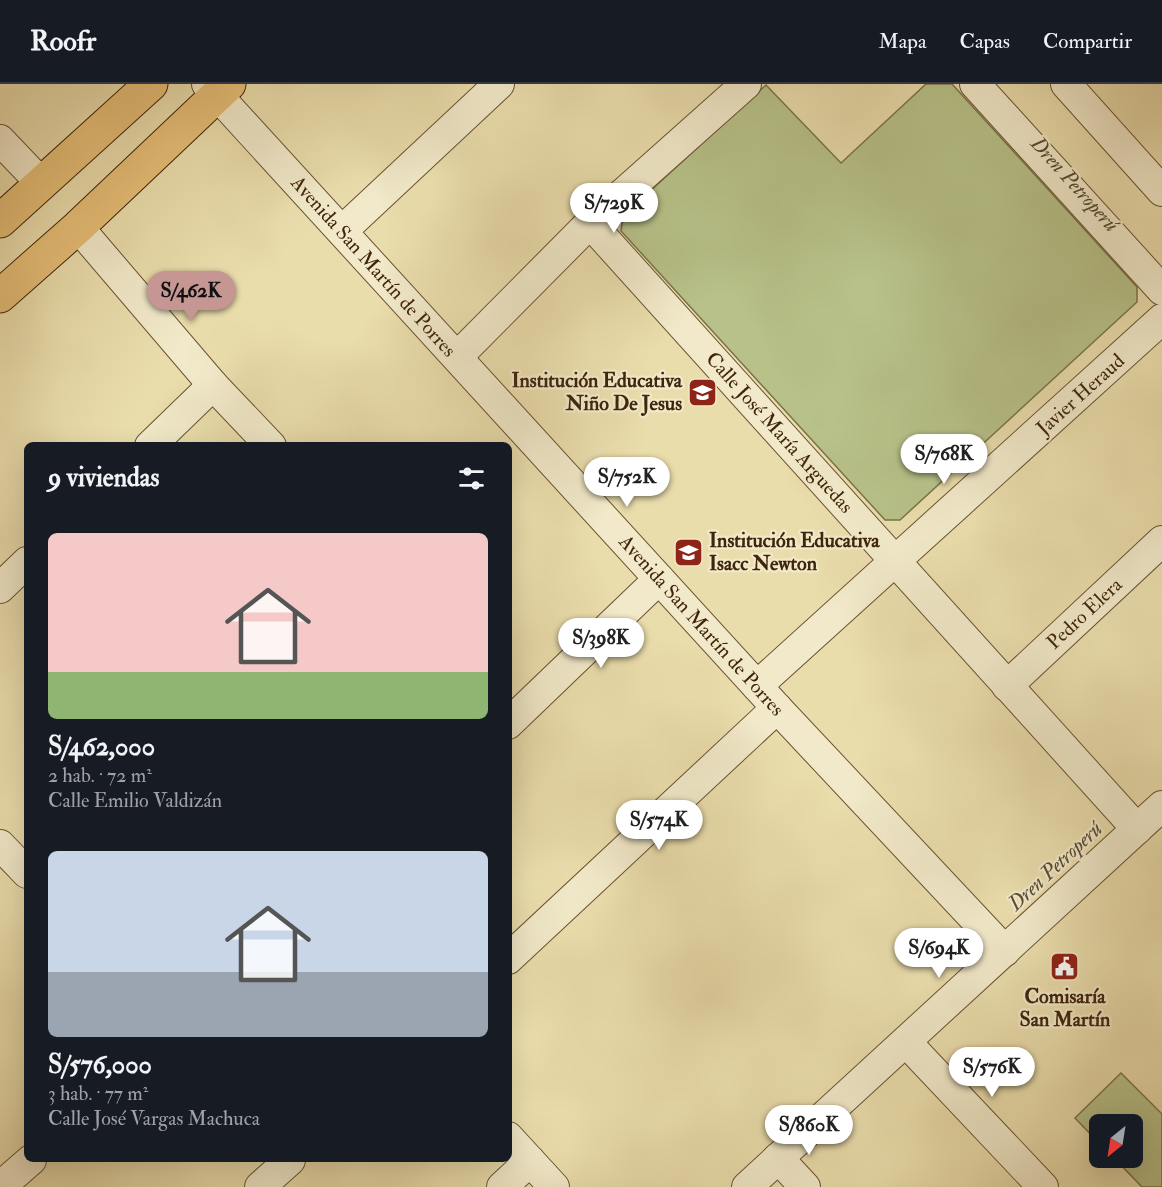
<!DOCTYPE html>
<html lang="es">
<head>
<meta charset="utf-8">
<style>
  body { margin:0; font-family:"IM FELL Double Pica",serif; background:#20242c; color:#f1f3f6; height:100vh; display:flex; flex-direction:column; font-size:22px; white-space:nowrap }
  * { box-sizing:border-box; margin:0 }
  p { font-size:20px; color:#9ea1a6 }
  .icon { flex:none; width:33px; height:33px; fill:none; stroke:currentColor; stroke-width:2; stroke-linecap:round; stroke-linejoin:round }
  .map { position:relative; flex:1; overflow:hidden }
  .drawer { position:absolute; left:24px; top:358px; width:488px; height:720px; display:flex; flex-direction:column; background:#171b24; border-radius:9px; box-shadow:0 6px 24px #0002 }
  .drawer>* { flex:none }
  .needle { width:39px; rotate:210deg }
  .controls { position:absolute; left:1089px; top:1030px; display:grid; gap:12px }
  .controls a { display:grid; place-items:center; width:54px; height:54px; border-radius:9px; background:#171b24; box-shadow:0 6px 24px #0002; font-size:30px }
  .price { position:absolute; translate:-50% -51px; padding:0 14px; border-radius:21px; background:#fff; color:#222; font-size:20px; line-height:39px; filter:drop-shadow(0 2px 3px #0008) }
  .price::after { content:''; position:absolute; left:50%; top:36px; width:18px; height:14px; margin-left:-9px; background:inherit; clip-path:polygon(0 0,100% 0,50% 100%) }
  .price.active { background:#c59692; color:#111 }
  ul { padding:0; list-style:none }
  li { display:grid; align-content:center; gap:12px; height:318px; padding:0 24px }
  li span { display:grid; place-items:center; height:186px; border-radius:9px; color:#555 }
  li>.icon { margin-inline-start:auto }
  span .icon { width:108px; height:108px; fill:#fffc; stroke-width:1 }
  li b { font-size:26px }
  h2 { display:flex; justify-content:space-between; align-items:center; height:72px; padding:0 24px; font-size:26px }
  header { display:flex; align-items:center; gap:36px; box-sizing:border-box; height:84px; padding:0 30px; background:#171b24; border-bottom:2px solid #363941 }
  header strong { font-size:28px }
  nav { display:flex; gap:33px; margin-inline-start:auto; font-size:21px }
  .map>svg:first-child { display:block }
</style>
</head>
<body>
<header>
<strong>Roofr</strong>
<nav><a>Mapa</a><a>Capas</a><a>Compartir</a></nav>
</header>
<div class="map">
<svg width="1162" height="1103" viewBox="0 0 1162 1103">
  <rect width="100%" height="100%" fill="#eaddac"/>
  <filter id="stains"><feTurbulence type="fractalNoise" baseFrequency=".00333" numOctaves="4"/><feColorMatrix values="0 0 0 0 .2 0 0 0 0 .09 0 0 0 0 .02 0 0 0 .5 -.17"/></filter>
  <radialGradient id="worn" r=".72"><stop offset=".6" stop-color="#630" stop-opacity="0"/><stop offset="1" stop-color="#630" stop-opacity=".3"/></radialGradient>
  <!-- green -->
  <g fill="#b7c189" stroke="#7b734a" stroke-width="1.5">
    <polygon points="926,0 952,0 1137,203 1137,218 900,436 885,436 621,147 623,132 766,1 841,79"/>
    <polygon points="1121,989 1162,1030 1162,1103 1142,1103 1114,1074 1132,1074 1132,1041 1100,1041 1099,1059 1075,1034"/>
  </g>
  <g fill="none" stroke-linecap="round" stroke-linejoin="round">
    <defs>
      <g id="minor">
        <polyline points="207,0 777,624 1005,867"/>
        <polyline points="975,0 1162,206"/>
        <polyline points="1066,0 1162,107"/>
        <polyline points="0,56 41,99"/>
        <polyline points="590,139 1137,745"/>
        <polyline points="78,143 213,301 271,362"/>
        <polyline points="342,147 499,0"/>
        <polyline points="457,273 590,139 746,0"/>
        <polyline points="150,362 213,301"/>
        <polyline points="0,504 27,478"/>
        <polyline points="757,602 1162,235"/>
        <polyline points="1007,602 1162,457"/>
        <polyline points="508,640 659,495"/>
        <polyline points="0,761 27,789"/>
        <polyline points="508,875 777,624"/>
        <polyline points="906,958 1043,1103"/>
        <polyline points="508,1053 554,1103"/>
        <polyline points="778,1074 805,1103"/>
        <polyline points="0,1103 31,1076"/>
        <polyline points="260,1103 290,1076"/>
        <polyline points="502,1103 530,1077"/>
        <polyline points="747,1103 1162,722"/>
      </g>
      <g id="major">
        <polyline points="0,137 151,0"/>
        <polyline points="0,212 78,143 229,0"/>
      </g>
    </defs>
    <!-- minor casing -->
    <use href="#minor" stroke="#6a5333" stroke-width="32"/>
    <!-- major casing -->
    <use href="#major" stroke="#3f250b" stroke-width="35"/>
    <!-- minor -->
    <use href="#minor" stroke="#f1e9c9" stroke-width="30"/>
    <!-- major -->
    <use href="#major" stroke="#e5be76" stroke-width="33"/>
  </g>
  <!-- icons -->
  <defs>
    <symbol id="school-square" viewBox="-11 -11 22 22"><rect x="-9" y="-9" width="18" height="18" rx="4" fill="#8f2418" stroke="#f1e9c9"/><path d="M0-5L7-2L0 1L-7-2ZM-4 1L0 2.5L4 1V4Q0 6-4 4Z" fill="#fff"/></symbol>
    <symbol id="civic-square" viewBox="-11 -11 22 22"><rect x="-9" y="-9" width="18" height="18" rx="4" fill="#8f2418" stroke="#f1e9c9"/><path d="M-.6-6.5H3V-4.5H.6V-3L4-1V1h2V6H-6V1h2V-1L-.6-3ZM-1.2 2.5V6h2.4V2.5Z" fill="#fff"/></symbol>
  </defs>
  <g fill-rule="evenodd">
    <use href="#school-square" x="686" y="292" width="33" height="33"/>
    <use href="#school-square" x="672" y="452" width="33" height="33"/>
    <use href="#civic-square" x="1048" y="866" width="33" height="33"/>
  </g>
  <g text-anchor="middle" stroke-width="4.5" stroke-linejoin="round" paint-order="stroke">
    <!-- street labels -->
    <g font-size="20" fill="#3f250b" stroke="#f1e9c9">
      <text transform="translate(374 182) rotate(48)" y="7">Avenida San Martín de Porres</text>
      <text transform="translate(1080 310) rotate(-42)" y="7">Javier Heraud</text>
      <text transform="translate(780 348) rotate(48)" y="7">Calle José María Arguedas</text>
      <text transform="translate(1084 529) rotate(-43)" y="7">Pedro Elera</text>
      <text transform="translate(702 541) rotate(48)" y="7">Avenida San Martín de Porres</text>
    </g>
    <!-- poi labels -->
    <g font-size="20" font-weight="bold" fill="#3f250b" stroke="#f1e9c9" text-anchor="end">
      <text x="682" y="303">Institución Educativa<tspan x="682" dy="23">Niño De Jesus</tspan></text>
      <text x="709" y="463" text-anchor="start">Institución Educativa<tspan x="709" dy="23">Isacc Newton</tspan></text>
      <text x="1065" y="919" text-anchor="middle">Comisaría<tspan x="1065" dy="23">San Martín</tspan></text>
    </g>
    <!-- water labels -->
    <g font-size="21" font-style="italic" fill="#564a34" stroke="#f1e9c9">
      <text transform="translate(1075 100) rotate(48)" y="7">Dren Petroperú</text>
      <text transform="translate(1055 782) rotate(-43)" y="7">Dren Petroperú</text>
    </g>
  </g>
  <rect width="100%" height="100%" filter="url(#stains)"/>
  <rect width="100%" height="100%" fill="url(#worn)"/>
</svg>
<div class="controls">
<a><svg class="needle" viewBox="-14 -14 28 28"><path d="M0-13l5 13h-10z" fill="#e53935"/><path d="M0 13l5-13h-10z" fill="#9ea1a6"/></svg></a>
</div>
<b class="price" style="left:614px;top:150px">S/729K</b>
<b class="price active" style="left:191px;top:238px">S/462K</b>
<b class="price" style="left:944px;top:401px">S/768K</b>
<b class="price" style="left:627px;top:424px">S/752K</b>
<b class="price" style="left:601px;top:585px">S/398K</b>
<b class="price" style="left:659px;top:767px">S/574K</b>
<b class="price" style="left:939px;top:895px">S/694K</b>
<b class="price" style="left:992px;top:1014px">S/576K</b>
<b class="price" style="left:809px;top:1072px">S/860K</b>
<section class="drawer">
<h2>9 viviendas<svg class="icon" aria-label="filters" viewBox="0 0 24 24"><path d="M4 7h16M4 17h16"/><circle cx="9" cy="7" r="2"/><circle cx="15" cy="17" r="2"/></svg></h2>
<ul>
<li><span style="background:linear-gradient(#f6c9c9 75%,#8fb573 0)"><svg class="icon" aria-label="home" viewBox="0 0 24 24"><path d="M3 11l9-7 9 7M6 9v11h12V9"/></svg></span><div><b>S/462,000</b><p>2 hab. · 72 m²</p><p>Calle Emilio Valdizán</p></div></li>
<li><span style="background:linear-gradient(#c9d6e8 65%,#9aa5b1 0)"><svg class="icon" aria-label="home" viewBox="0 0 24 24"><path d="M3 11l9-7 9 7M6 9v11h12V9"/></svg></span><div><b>S/576,000</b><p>3 hab. · 77 m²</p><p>Calle José Vargas Machuca</p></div></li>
</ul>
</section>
</div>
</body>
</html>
